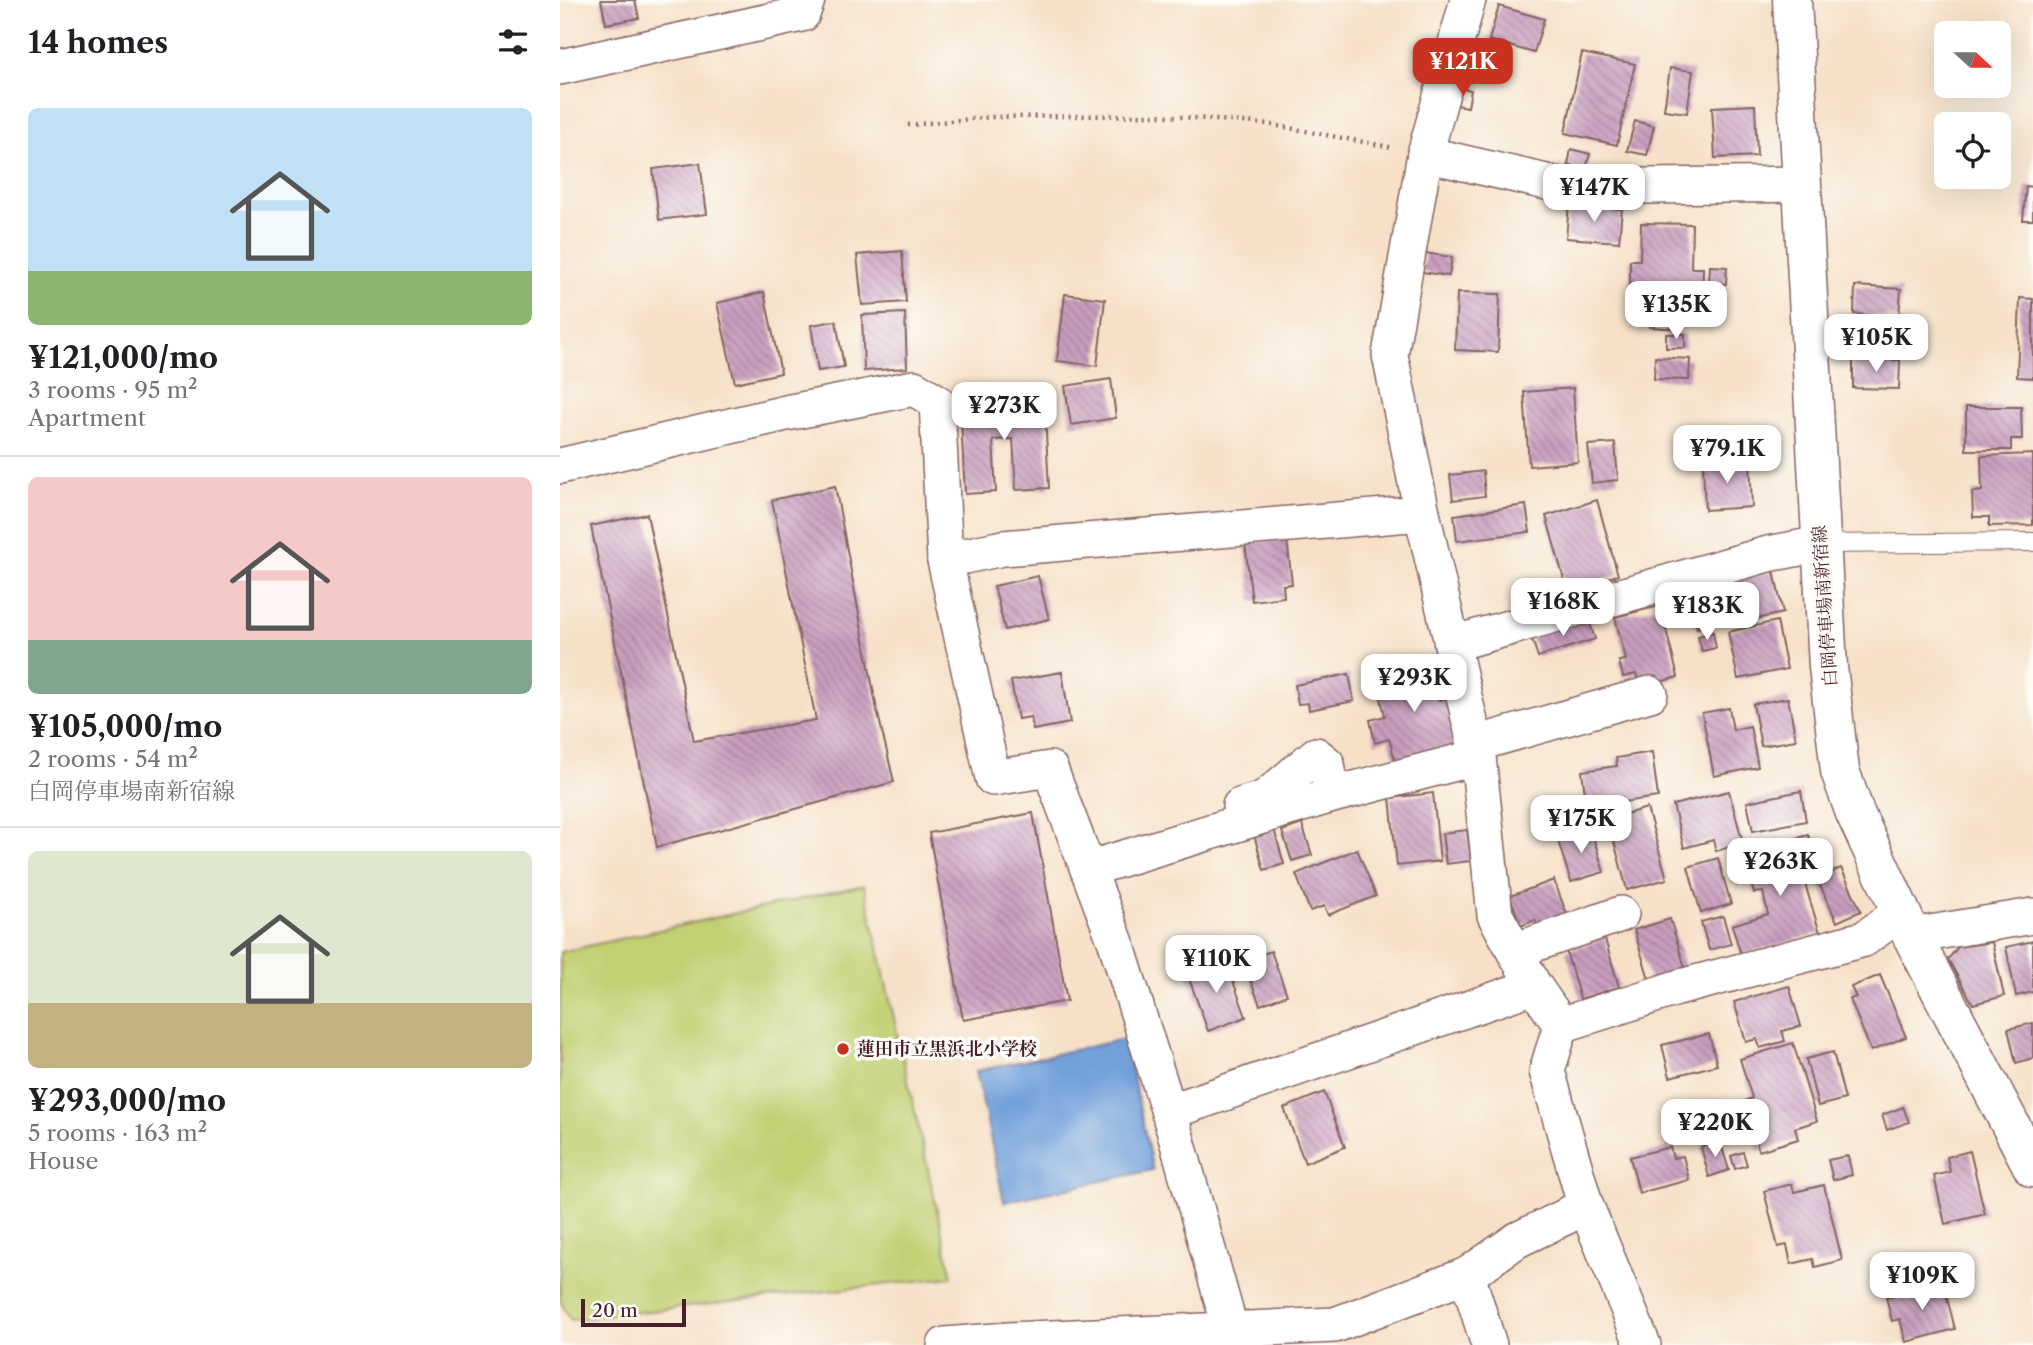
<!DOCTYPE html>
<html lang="en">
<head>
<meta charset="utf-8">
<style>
  body { margin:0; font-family:"Libre Caslon Text","Noto Serif JP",serif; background:#f2f2f2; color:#202124; height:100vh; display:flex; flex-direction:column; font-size:26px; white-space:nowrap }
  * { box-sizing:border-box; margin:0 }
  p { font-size:23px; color:#757577 }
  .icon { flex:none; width:38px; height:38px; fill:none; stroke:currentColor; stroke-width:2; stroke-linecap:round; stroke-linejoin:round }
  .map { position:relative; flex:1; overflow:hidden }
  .panel { display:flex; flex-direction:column; background:#fff; width:560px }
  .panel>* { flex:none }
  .needle { width:46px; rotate:111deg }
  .fabs { position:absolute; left:1374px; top:21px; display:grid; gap:14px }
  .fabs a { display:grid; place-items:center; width:77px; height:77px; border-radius:10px; background:#fff; box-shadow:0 7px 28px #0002; font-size:35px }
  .scale { position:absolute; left:21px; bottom:18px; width:105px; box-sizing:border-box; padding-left:7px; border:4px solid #4a1f2b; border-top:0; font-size:19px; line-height:24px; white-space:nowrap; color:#4a1f2b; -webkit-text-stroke:5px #fdfcf7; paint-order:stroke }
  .price { position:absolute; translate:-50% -60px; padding:0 16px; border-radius:14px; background:#fff; color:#222; font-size:23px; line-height:46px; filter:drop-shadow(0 2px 4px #0008) }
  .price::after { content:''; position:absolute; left:50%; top:42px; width:21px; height:16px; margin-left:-10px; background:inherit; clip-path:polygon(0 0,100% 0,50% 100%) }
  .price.selected { background:#c8321e; color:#fff }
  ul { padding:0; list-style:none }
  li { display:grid; align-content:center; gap:14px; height:371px; padding:0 28px }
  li+li { border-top:2px solid #e0e0e0 }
  li span { display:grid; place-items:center; height:217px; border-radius:10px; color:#555 }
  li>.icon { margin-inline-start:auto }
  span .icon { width:126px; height:126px; fill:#fffc; stroke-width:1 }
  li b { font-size:30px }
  h2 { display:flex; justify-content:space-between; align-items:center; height:84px; padding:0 28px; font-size:30px }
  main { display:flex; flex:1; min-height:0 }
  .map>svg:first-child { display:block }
</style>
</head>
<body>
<main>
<section class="panel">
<h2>14 homes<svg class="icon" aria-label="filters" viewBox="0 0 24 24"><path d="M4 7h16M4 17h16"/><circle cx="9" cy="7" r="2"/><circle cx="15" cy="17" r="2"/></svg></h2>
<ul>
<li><span style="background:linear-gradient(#bfe0f5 75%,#8fb573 0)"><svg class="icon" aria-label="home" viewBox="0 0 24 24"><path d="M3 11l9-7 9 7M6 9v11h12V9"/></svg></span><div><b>¥121,000/mo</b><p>3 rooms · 95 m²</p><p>Apartment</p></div></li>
<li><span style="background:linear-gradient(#f6c9c9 75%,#7fa58c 0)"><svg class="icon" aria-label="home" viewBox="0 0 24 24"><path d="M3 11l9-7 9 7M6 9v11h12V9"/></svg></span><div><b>¥105,000/mo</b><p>2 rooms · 54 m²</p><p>白岡停車場南新宿線</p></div></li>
<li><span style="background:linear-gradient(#dfe7d0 70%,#c2b280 0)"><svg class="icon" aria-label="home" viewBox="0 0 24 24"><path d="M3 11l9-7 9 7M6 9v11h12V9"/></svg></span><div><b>¥293,000/mo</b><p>5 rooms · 163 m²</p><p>House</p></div></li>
</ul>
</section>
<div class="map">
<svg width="1473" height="1345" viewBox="0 0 1473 1345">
  <defs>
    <pattern id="building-back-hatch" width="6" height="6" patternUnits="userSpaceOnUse" patternTransform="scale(1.75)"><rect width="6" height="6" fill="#c89dbe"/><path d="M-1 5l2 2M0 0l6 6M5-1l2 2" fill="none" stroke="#a47f9b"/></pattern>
  </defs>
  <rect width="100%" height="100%" fill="#fdfcf7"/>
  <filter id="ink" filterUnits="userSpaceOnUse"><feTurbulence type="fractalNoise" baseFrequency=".0143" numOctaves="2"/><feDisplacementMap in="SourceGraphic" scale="14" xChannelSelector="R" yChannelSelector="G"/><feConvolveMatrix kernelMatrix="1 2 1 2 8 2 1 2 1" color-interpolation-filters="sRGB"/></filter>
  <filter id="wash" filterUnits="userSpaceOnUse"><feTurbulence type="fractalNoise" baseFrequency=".00686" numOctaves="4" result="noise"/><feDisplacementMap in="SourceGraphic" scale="28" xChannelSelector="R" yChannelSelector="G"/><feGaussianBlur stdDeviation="1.57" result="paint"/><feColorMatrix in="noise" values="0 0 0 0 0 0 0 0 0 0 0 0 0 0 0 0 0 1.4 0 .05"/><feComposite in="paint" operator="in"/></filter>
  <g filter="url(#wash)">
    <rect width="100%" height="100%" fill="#f6e1c8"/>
    <!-- green -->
    <polygon fill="#c1d073" stroke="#86784f" stroke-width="2" points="304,885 392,1277 11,1320 0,1301 0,952"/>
    <!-- water -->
    <polygon fill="#71a0da" stroke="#5e6082" stroke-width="2" points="565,1039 593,1170 444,1202 416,1071"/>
    <g id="blocks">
      <!-- building -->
      <g fill="url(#building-back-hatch)">
        <polygon points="41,0 75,0 79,18 46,24"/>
        <polygon points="939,6 984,19 974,53 929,40"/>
        <polygon points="1022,53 1075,64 1057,145 1005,133"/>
        <polygon points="1110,68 1133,71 1127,113 1104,110"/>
        <polygon points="899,88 911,90 908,107 896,105"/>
        <polygon points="1195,105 1197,156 1155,158 1152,107"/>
        <polygon points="1075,121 1094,126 1087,155 1067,151"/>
        <polygon points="1011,149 1030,154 1026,169 1008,165"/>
        <polygon points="140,163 147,214 99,220 93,169"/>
        <polygon points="1466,186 1473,187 1473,220 1463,220"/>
        <polygon points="1009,205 1062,209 1059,242 1006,238"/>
        <polygon points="1081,223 1132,224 1131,268 1143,268 1142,306 1124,305 1124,299 1070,298 1070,260 1080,260"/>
        <polygon points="342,251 346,302 302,305 297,255"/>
        <polygon points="865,253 892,257 889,276 862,272"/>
        <polygon points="1150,266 1167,267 1166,284 1149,283"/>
        <polygon points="1295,286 1341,289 1339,317 1294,314"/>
        <polygon points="204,292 221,373 175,383 157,303"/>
        <polygon points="897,293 940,294 938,352 895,350"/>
        <polygon points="505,294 545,299 537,366 497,361"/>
        <polygon points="1460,298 1473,299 1473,378 1457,377"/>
        <polygon points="1092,309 1122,311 1120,329 1090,327"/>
        <polygon points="345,313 347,368 304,371 302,315"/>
        <polygon points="276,321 284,367 258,371 251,325"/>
        <rect x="1106" y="334" width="19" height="14"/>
        <polygon points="1095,357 1130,359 1129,380 1094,379"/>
        <polygon points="1293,359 1340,360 1339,389 1293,388"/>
        <polygon points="551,379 556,418 511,425 505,386"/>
        <polygon points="1013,388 1018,462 969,466 964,392"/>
        <polygon points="484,396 489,488 456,490 453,439 433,440 436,492 405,494 400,401"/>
        <polygon points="1406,407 1461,407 1462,439 1451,439 1451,450 1406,450"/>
        <polygon points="1055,443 1058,480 1032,483 1028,445"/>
        <polygon points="1473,454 1473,525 1429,526 1429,517 1413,517 1412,492 1422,491 1421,456"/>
        <polygon points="1190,461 1192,507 1145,510 1143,463"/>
        <polygon points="923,471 925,496 893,500 890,475"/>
        <polygon points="275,486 317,710 334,782 97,847 31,526 87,514 134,741 256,720 212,500"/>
        <polygon points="1037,500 1058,575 1007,590 986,516"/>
        <polygon points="966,505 970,532 897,541 894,515"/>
        <polygon points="727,539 732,584 723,585 724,597 692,601 685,543"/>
        <polygon points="1214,571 1223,613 1174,624 1165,582"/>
        <polygon points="478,576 489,619 445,630 434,586"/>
        <polygon points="1100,606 1118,677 1080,687 1076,674 1063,677 1059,661 1066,660 1055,617"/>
        <polygon points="1144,607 1148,625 1137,628 1133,610"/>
        <polygon points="1028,618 1035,639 978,657 971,636"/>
        <polygon points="1217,621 1227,669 1178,679 1168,632"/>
        <polygon points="1153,632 1156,648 1142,651 1138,636"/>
        <polygon points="868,660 879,700 888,698 900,747 836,763 829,739 815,743 810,720 825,716 815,673"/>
        <polygon points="502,672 510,723 473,730 471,717 458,719 451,681"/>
        <polygon points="789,674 794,701 749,710 748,703 738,704 735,685"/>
        <polygon points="1228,698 1236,740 1201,746 1193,704"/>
        <polygon points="1169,708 1173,730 1190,726 1198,767 1154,776 1142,713"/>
        <polygon points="1092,752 1098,797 1063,802 1062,797 1026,802 1022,771 1057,766 1056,758"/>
        <polygon points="1169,791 1183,843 1156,851 1153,840 1124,848 1113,805"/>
        <polygon points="1241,791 1246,821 1193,831 1187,802"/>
        <polygon points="873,793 880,861 837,866 830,798"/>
        <polygon points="1087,808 1107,879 1067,890 1048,819"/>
        <polygon points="473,813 507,1001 403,1020 369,833"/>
        <polygon points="742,824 752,855 732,861 722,831"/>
        <polygon points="1030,827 1044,872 1011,882 997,838"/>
        <polygon points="714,829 724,864 704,870 694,835"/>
        <polygon points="907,830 911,861 886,864 882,833"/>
        <polygon points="1248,835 1256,855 1238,861 1260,933 1181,955 1172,925 1208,914 1203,892 1194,893 1187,870 1201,868 1196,849"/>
        <polygon points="797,849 816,896 768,915 764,906 750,911 736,874"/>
        <polygon points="1158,858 1171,904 1141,913 1128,867"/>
        <polygon points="1281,868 1301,911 1277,922 1257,879"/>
        <polygon points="994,880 1007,915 978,926 975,920 961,926 950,896"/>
        <polygon points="1163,916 1171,944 1149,950 1141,922"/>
        <polygon points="1110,919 1126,971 1090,982 1074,930"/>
        <polygon points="1045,939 1059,987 1020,999 1006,951"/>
        <polygon points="1473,941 1473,992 1456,996 1446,947"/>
        <polygon points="1432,942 1444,996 1413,1004 1388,959 1398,947"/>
        <polygon points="711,951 727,995 700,1005 683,961"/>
        <polygon points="665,959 686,1017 648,1031 627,973"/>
        <polygon points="1320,975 1346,1037 1311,1051 1290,999 1296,997 1291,987"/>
        <polygon points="1229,986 1241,1026 1222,1031 1225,1041 1200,1048 1197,1039 1186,1042 1174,1002"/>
        <polygon points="1473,1023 1473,1058 1456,1063 1448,1029"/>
        <polygon points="1149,1034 1157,1065 1110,1077 1102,1045"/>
        <polygon points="1233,1043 1257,1121 1235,1128 1238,1139 1199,1151 1184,1101 1192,1098 1180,1059"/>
        <polygon points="1273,1052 1285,1099 1258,1106 1246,1059"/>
        <polygon points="764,1092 785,1147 745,1163 724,1108"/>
        <polygon points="1343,1107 1349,1122 1327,1130 1322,1115"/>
        <polygon points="1160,1141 1169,1170 1149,1177 1141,1147"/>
        <polygon points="1110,1147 1113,1158 1123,1156 1129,1180 1079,1193 1070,1157"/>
        <polygon points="1410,1151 1425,1214 1385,1224 1374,1176 1390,1172 1387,1157"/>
        <polygon points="1183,1152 1187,1165 1175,1169 1171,1156"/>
        <polygon points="1288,1156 1292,1175 1273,1180 1268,1160"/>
        <polygon points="1232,1184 1234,1192 1264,1185 1282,1260 1255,1267 1253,1259 1231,1264 1227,1245 1218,1247 1204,1191"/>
        <polygon points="1383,1282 1395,1329 1346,1342 1340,1319 1332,1321 1326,1297"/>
      </g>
    </g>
  </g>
  <g filter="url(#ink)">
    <use href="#blocks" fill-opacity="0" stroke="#866362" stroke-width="2"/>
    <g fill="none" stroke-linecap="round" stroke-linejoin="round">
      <defs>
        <polyline id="lane" points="1261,544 1473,542"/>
        <g id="street">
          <polyline points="908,0 865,154 830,355 862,513 918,757 935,915 974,986 1001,1025"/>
          <polyline points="0,67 242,14 247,0"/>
          <polyline points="865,154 1008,187 1243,184"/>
          <polyline points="0,466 226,413 354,388 377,402 385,560 433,778 490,769 556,943 609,1112 670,1328"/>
          <polyline points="385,560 443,548 862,513"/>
          <polyline points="892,644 1208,554 1261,544"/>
          <polyline points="915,744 1090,694"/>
          <polyline points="680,806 705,798 756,755 767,764 772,795"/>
          <polyline points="528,869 772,795 918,757"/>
          <polyline points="1352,936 1473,916"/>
          <polyline points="954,951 1061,914"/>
          <polyline points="1001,1025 1117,988 1304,939 1341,912"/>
          <polyline points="609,1112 974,986"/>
          <polyline points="1025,1204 1083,1345"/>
          <polyline points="907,1275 929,1345"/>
          <polyline points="385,1345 448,1340 775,1325 907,1275 957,1240 1005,1217 1025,1204 987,1071 1001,1025"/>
        </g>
        <polyline id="secondary" points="1232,0 1268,667 1280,771 1295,813 1352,936 1473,1168"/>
      </defs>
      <!-- lane casing -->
      <use href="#lane" stroke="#866362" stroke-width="20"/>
      <!-- street casing -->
      <use href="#street" stroke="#866362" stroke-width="38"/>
      <!-- secondary casing -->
      <use href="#secondary" stroke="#866362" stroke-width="41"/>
      <!-- path -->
      <polyline stroke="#866362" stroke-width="4.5" stroke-dasharray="2 5" stroke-linecap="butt" points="348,125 431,117 597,115 708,124 830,147"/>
      <!-- lane -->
      <use href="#lane" stroke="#fff" stroke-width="18"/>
      <!-- street -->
      <use href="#street" stroke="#fff" stroke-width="35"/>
      <!-- secondary -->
      <use href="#secondary" stroke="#fff" stroke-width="38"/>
    </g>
  </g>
  <!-- markers -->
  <circle fill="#c8321e" stroke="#fdfcf7" stroke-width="2.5" cx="283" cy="1049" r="7"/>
  <g text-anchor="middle" stroke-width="7" stroke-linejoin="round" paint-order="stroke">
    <!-- street labels -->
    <g font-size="18" fill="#4a1f2b" stroke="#fdfcf7">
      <text transform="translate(1265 606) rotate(-94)" y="6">白岡停車場南新宿線</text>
    </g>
    <!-- poi labels -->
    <g font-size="18" font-weight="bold" fill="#4a1f2b" stroke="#fdfcf7" text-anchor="start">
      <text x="297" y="1055">蓮田市立黒浜北小学校</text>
    </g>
  </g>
</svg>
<div class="fabs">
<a><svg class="needle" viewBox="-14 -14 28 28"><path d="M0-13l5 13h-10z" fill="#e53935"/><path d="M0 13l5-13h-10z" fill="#757577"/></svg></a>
<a><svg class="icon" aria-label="locate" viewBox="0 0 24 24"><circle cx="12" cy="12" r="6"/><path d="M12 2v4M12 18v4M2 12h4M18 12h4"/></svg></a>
</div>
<div class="scale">20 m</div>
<b class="price selected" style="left:903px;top:98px">¥121K</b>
<b class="price" style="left:1034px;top:224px">¥147K</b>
<b class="price" style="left:1116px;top:341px">¥135K</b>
<b class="price" style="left:1316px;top:374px">¥105K</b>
<b class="price" style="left:444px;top:442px">¥273K</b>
<b class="price" style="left:1167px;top:485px">¥79.1K</b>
<b class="price" style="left:1003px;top:638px">¥168K</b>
<b class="price" style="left:1147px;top:642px">¥183K</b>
<b class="price" style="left:854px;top:714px">¥293K</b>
<b class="price" style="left:1021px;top:855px">¥175K</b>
<b class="price" style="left:1220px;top:898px">¥263K</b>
<b class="price" style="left:656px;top:995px">¥110K</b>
<b class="price" style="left:1155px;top:1159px">¥220K</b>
<b class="price" style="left:1362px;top:1312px">¥109K</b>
</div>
</main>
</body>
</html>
